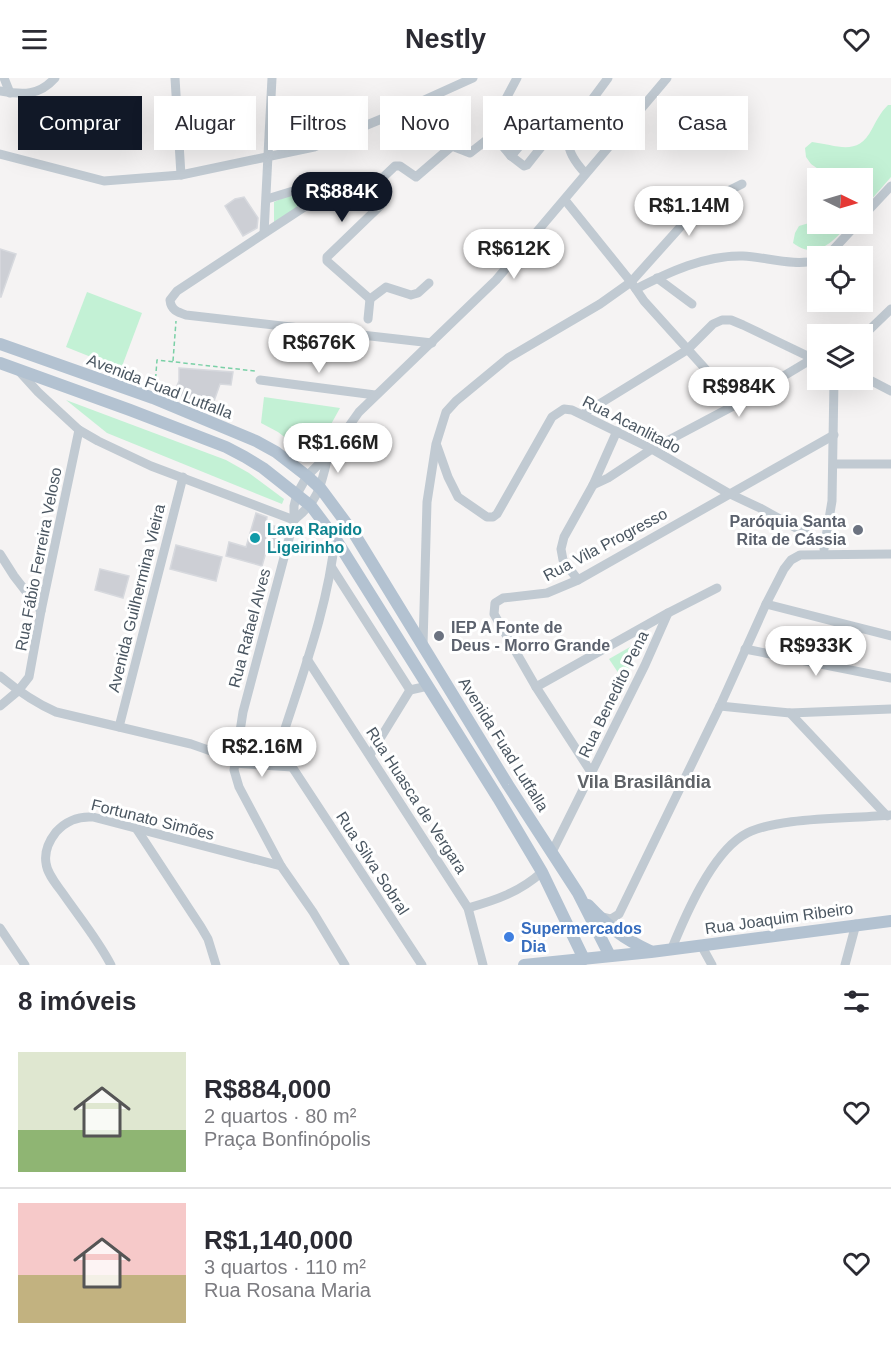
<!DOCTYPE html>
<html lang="pt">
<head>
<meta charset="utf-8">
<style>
  body { margin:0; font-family:Arial,sans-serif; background:#f2f2f3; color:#2b2b33; height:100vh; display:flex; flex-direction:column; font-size:22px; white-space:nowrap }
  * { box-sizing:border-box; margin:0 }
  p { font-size:20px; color:#7c7c81 }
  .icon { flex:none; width:33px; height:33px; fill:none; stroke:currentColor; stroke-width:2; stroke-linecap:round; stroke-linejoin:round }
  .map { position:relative; height:887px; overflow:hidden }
  .drawer { display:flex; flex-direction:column; background:#fff; flex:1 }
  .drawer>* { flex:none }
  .banner { position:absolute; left:18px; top:18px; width:855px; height:54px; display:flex; gap:12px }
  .needle { width:39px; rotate:95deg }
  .buttons { position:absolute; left:807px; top:90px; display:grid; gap:12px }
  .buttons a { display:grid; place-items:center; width:66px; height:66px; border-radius:0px; background:#fff; box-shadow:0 6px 24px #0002; font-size:30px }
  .price { position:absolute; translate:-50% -51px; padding:0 14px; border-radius:21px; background:#fff; color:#222; font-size:20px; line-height:39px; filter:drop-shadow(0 2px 3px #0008) }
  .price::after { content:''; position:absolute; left:50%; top:36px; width:18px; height:14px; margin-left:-9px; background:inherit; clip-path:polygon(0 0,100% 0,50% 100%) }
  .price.on { background:#111827; color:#fff }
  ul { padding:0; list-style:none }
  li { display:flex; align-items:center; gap:18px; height:150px; padding:0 18px }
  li+li { border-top:2px solid #e1e1e2 }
  li span { display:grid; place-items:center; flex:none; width:168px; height:120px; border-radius:0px; color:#555 }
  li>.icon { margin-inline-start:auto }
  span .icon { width:72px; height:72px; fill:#fffc; stroke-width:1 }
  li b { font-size:26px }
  h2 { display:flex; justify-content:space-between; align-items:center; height:72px; padding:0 18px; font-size:26px }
  .pill { padding:0 21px; border-radius:0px; background:#fff; box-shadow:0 6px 24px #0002; font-size:21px; line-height:54px }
  .pill.on { background:#111827; color:#fff }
  header { display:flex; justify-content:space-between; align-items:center; height:78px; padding:0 18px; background:#fff; font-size:27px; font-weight:600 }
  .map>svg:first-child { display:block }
</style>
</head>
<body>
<header><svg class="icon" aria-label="menu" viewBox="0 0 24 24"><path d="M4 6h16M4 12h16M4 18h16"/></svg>Nestly<svg class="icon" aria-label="heart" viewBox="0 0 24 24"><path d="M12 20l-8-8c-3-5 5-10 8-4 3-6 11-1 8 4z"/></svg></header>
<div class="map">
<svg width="891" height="887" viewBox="0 0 891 887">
  <rect width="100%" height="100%" fill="#f5f3f3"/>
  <!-- green -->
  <g fill="#c3f1d5">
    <path d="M 888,27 L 891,27 L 891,99 L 863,131 L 862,100 L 831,100 L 811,86 L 806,79 L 805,70 L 812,64 C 837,67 858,79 872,51 C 877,42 880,35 888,27 Z"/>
    <polygon points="303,111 313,113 314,119 274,145 274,124"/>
    <path d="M 817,135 L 818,146 L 849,146 C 833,163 817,183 793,165 L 795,155 L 799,148 L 809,145 Z"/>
    <polygon points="87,214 142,235 121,291 66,269"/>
    <polygon points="264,319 340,330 319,368 309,378 278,354 261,345"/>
    <polygon points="66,322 226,382 249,395 284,421 282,426 107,355"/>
    <polygon points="644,561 623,602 609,581"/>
  </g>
  <!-- building -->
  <g fill="#cdcfd5" stroke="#d7d9de" stroke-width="1.5">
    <polygon points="244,119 258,140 257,150 243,158 225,128 235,121"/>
    <polygon points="0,171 16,176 1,219 0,219"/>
    <polygon points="179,290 233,294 231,307 220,306 212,329 174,315 179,303"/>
    <polygon points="256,435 267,439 266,445 280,450 282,454 276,477 266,474 262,488 226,478 229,464 246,469"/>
    <polygon points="176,467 222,479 216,503 170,491"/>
    <polygon points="100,491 129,498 123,520 95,512"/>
  </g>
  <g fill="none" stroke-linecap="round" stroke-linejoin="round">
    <!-- path -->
    <g stroke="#7ad0a6" stroke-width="1.5" stroke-dasharray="4.5 3" stroke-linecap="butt">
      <polyline points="173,283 176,243"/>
      <polyline points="155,308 157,282 255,293"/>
    </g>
    <!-- minor -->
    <g stroke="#c1cad2" stroke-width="9">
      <polyline points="4,0 10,15"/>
      <polyline points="175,0 181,97"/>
      <polyline points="517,0 492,47 491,54 511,78 524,88 527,87 546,63"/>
      <path d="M 0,13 C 23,17 39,18 55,0"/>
      <polyline points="0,76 104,103 181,97 314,69 391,37 473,0"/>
      <polyline points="511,78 534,51"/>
      <path d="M 585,95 C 563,71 564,60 583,34 C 591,23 600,11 608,0"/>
      <path d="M 267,121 L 306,109 L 313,109 L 318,114 L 315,122 L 177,213 L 170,222 C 171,232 177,234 186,237 L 432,265"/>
      <polyline points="565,122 631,204 644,223 737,326"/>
      <polyline points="862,139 891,108"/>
      <polyline points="264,155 272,0"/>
      <polyline points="825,178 831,174 857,146"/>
      <polyline points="657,200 692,226"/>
      <polyline points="429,205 418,215 411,217 386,209 370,221 327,183 327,179 382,126 383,121 376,106 395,88 400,88 416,99 452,68 470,75 493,57"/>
      <path d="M 636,211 C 669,194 705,177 743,178 C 766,179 795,189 818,182"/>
      <polyline points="368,241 370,221"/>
      <polyline points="862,259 891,231"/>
      <polyline points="18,292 38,314 79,352 98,363 151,388 294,442"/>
      <polyline points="862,298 891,313"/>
      <polyline points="260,302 375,317"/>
      <polyline points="583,336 687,272 713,246 722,242 731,242 743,247 818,283"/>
      <polyline points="437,368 448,399 458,419 487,439 493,439 497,436 552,339 564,331 572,332 652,371 728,415 760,430 825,466"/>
      <polyline points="834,386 891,386"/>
      <polyline points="593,407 608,400 652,371 737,326 812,281"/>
      <path d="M 294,442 C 319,422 321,408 328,378"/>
      <path d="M 335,460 C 328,530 302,597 281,663 L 281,672 L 422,887"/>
      <polyline points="824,471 832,423 834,302"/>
      <polyline points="0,476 14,498 41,533"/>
      <polyline points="332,490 410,612 428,608"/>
      <polyline points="578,502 563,482 561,471 564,459 593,407 617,353"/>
      <polyline points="766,526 891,558"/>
      <polyline points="423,567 427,424 436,366 446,334 456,323 508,280 600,226 631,204 700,127 742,106"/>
      <polyline points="745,571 891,600"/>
      <polyline points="307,581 468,830 483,887"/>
      <path d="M 0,598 C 18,613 35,625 56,634 L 191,666 L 211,673 L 234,685 L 292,689"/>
      <polyline points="536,609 668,535 717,510"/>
      <polyline points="0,628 18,613 29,599 41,533 79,352"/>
      <polyline points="720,628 790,635 891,631"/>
      <polyline points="790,635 887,738"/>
      <polyline points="119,649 183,399"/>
      <polyline points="370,677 410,612"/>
      <polyline points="591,694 536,609 494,536 495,525 503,520 547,515 578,502 834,357"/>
      <polyline points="136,750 201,849 208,861 216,887"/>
      <polyline points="552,774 645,587 668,535"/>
      <path d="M 468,830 C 496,822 520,814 542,794"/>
      <polyline points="599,838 611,841 619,836 720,628 766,526 784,491 791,482 800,477 891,476"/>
      <polyline points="0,850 25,887"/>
      <polyline points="701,867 712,887"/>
      <path d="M 672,870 C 686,836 711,778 742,758 C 772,738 853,741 891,737"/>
      <path d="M 111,887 C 98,862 80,840 64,817 C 57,807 47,796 46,785 C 44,773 49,763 56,754 C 66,743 77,738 93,739 L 281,788"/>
      <polyline points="345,887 313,834 281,788 239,709 234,692 243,634 294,442 294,428 297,416 307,398 329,376 359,334 496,202 667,0"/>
      <polyline points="845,887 856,846"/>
    </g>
    <!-- major -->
    <g stroke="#b3c2d1" stroke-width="12">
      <polyline points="0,266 153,320 256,363 276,374 307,398 321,411 355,457 508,707 578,815 610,878"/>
      <polyline points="0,285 130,332 226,369 245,379 263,390 311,428 335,460 498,720 542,794 584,881"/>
      <path d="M 588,827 C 609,849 622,860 650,873"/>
      <polyline points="524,887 651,874 891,843"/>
    </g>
  </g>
  <!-- markers -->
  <g fill="#6b7280" stroke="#fff" stroke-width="2">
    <circle cx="858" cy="452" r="6"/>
    <circle cx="439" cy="558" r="6"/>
  </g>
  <circle fill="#0f9aa8" stroke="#fff" stroke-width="2" cx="255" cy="460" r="6"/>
  <circle fill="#3f7fe0" stroke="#fff" stroke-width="2" cx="509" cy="859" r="6"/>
  <g text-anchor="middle" stroke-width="6" stroke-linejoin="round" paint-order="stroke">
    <!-- street labels -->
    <g font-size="16" fill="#4a5661" stroke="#fff">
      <text transform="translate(160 308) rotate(21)" y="6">Avenida Fuad Lutfalla</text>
      <text transform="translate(632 346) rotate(27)" y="6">Rua Acanlitado</text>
      <text transform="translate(605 466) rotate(-28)" y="6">Rua Vila Progresso</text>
      <text transform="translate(38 481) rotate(-79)" y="6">Rua Fábio Ferreira Veloso</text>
      <text transform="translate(136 520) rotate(-76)" y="6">Avenida Guilhermina Vieira</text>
      <text transform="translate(249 550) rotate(-75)" y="6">Rua Rafael Alves</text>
      <text transform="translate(613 616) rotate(-64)" y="6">Rua Benedito Pena</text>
      <text transform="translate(504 666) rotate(58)" y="6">Avenida Fuad Lutfalla</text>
      <text transform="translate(417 722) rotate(57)" y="6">Rua Huasca de Vergara</text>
      <text transform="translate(153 741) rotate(14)" y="6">Fortunato Simões</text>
      <text transform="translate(373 785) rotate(57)" y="6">Rua Silva Sobral</text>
      <text transform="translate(779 840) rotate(-8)" y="6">Rua Joaquim Ribeiro</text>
    </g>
    <!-- worship labels -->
    <g font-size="16" font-weight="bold" fill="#5b616d" stroke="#fff" text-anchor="end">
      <text x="846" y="449">Paróquia Santa<tspan x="846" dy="18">Rita de Cássia</tspan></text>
      <text x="451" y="555" text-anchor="start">IEP A Fonte de<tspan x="451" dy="18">Deus - Morro Grande</tspan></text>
    </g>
    <!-- culture labels -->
    <g font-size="16" font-weight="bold" fill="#0d838f" stroke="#fff" text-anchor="start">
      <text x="267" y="457">Lava Rapido<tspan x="267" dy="18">Ligeirinho</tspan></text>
    </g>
    <!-- shop labels -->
    <g font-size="16" font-weight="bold" fill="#366cbe" stroke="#fff" text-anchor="start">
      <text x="521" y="856">Supermercados<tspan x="521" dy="18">Dia</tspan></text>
    </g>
    <!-- neighbourhood labels -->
    <g font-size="18" font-weight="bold" fill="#5f6368" stroke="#fff">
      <text x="644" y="710">Vila Brasilândia</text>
    </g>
  </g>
</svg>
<div class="buttons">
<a><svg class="needle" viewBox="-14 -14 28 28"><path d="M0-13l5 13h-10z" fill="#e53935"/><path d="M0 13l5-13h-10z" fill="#7c7c81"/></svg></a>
<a><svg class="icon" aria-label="locate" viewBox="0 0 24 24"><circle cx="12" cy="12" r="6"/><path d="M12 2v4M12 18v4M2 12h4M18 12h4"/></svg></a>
<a><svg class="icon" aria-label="layers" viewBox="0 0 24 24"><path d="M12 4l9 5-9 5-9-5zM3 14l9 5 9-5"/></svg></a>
</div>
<b class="price on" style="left:342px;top:145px">R$884K</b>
<b class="price" style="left:689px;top:159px">R$1.14M</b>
<b class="price" style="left:514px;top:202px">R$612K</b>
<b class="price" style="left:319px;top:296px">R$676K</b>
<b class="price" style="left:739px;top:340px">R$984K</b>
<b class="price" style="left:338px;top:396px">R$1.66M</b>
<b class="price" style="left:816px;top:599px">R$933K</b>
<b class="price" style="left:262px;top:700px">R$2.16M</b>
<div class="banner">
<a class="pill on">Comprar</a>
<a class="pill">Alugar</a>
<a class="pill">Filtros</a>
<a class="pill">Novo</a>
<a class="pill">Apartamento</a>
<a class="pill">Casa</a>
</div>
</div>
<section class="drawer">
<h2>8 imóveis<svg class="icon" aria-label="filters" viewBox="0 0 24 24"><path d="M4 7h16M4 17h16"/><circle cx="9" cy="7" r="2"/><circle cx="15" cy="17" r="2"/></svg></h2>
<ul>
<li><span style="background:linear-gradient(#dfe7d0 65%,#8fb573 0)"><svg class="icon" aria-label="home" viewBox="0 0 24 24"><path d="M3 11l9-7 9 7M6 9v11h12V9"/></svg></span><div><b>R$884,000</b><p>2 quartos · 80 m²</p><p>Praça Bonfinópolis</p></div><svg class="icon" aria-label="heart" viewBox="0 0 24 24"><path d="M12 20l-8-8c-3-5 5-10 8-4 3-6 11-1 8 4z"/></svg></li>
<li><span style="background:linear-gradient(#f6c9c9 60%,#c2b280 0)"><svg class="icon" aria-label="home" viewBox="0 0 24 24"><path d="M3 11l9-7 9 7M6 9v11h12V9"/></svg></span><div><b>R$1,140,000</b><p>3 quartos · 110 m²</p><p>Rua Rosana Maria</p></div><svg class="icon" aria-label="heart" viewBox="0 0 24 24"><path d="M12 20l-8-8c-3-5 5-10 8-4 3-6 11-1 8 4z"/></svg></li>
</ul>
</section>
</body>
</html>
